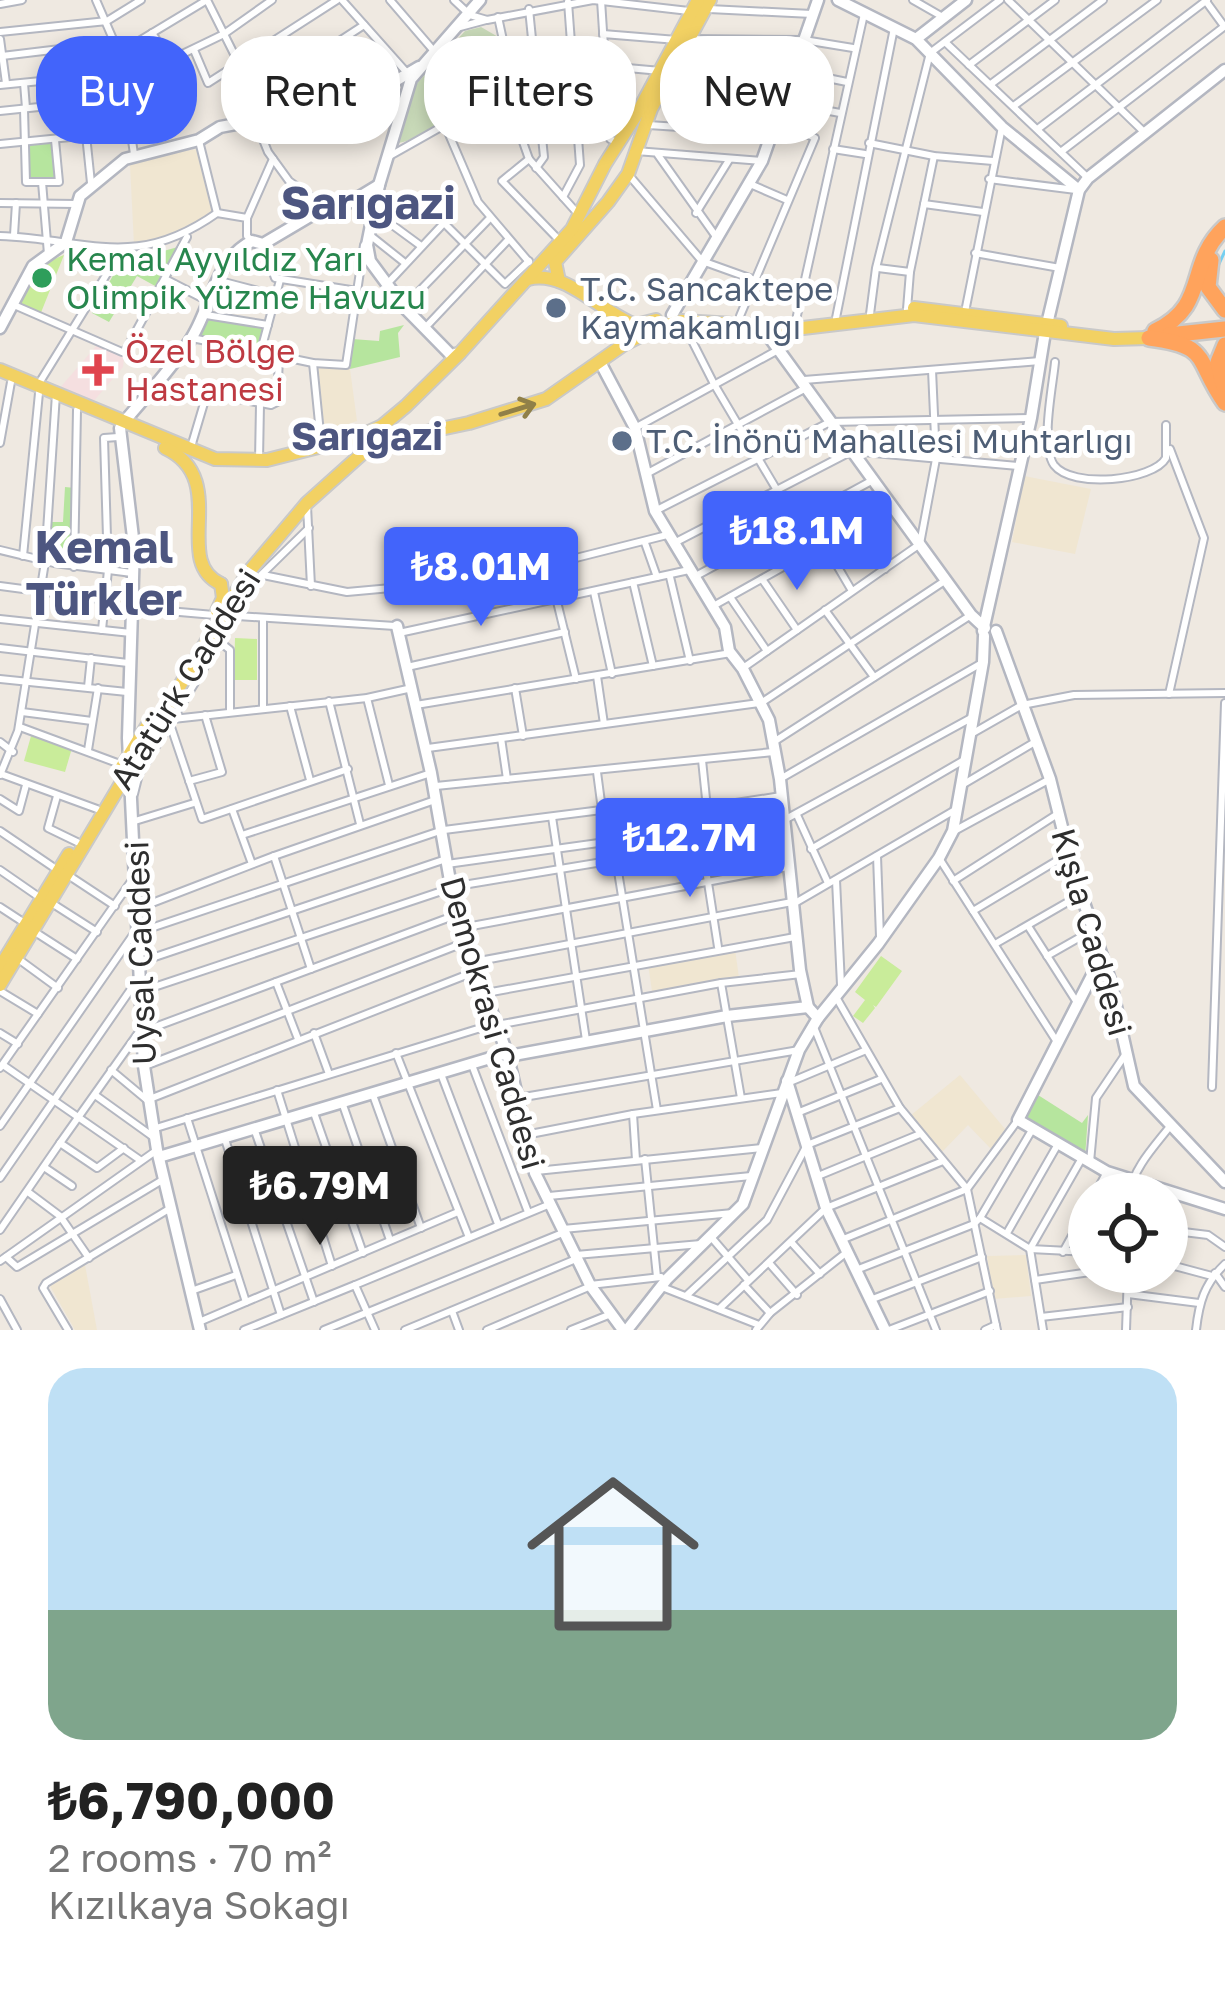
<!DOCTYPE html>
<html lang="en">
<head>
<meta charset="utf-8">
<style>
  body { margin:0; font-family:"Golos Text",sans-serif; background:#f6f6f6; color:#222; height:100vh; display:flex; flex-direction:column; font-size:45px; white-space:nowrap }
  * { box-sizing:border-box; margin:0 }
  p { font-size:39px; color:#767676 }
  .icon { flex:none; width:66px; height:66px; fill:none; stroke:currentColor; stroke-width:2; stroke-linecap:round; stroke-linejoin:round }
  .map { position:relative; height:1330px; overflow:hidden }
  .side { display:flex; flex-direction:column; background:#fff; flex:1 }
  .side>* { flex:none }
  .hud { position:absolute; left:36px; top:36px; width:1155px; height:108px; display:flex; gap:24px }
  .buttons { position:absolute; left:1068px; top:1173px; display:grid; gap:24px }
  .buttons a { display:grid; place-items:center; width:120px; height:120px; border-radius:50%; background:#fff; box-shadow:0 6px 18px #0003; font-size:60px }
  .price { position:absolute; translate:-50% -102px; padding:0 27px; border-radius:12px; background:#4264fb; color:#fff; font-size:39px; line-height:78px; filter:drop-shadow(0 3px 6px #0008) }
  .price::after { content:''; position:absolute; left:50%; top:72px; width:36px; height:27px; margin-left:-18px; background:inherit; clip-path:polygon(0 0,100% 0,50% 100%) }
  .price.on { background:#222; color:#fff }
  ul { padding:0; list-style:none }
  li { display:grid; align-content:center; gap:24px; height:636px; padding:0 48px }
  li+li { border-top:3px solid #e0e0e0 }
  li span { display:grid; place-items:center; height:372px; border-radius:36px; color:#555 }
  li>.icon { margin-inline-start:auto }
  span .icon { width:216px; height:216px; fill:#fffc; stroke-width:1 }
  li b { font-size:51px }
  .pill { padding:0 42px; border-radius:48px; background:#fff; box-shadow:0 6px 18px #0003; font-size:42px; line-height:108px }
  .pill.on { background:#4264fb; color:#fff }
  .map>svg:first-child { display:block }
</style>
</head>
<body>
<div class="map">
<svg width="1225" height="1330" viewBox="0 0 1225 1330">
  <rect width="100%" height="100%" fill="#efe9e1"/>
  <!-- education -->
  <g fill="#f0e6d1">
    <polygon points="198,149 214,213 184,232 134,245 130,165 137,158"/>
    <polygon points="318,366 350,369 357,421 340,427 340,434 325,436"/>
    <polygon points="1024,476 1091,489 1075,554 1012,542"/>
    <polygon points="735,949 739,978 652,991 648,964"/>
    <polygon points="960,1075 1005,1129 991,1149 968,1125 942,1152 910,1116"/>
    <polygon points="1026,1255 1031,1296 993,1299 987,1256"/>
    <polygon points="85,1265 97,1330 75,1330 50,1286"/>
  </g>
  <!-- medical -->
  <polygon fill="#f5dfe0" points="98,344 124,357 123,367 92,403 58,390"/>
  <!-- green -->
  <g fill="#b6e59e">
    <polygon points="53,142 57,181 28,180 28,145"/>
    <polygon points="178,247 157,287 137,276 109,322 92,313 120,263"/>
    <polygon points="203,317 265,326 259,349 195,337"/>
    <polygon points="404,325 398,333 400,357 350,369 352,339 379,341 380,331"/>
    <polygon points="65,487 75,488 72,562 50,561 52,522 63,522"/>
    <polygon points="1038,1095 1082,1123 1088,1115 1085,1158 1021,1120"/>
  </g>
  <!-- cemetery -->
  <path fill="#c8d9b8" d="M 481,27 L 500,38 C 503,49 509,64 508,75 C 507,96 418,140 399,143 L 410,91 L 465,31 Z"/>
  <!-- pitch -->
  <g fill="#c9ec9a">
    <path d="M 64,255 L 40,315 L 17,305 C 30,278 36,265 64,255 Z"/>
    <polygon points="235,638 257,639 257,680 234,680"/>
    <polygon points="31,736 72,748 65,772 24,761"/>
    <polygon points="881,956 902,971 876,1007 873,1005 875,1008 863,1023 853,1016 865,1000 855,992"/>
  </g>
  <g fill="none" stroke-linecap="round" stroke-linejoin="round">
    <!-- stream -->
    <polyline stroke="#75cff0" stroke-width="3" points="1218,266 1225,251"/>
    <defs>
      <g id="street">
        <polyline points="96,0 119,53 134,154"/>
        <polyline points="207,0 253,92 255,120 268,152 289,181 328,209"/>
        <polyline points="342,0 408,74"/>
        <polyline points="390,0 433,50"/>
        <polyline points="454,0 470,15 487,20 593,0 689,11"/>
        <polyline points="601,0 610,139 616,142"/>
        <polyline points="913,0 941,16"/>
        <polyline points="1008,0 1145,133"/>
        <polyline points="1205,0 1224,26"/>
        <polyline points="0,4 22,0"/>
        <polyline points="529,9 544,157 536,168"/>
        <polyline points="709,9 812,14"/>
        <polyline points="498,17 511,77 505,91 529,159 579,215"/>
        <polyline points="460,27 486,20"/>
        <polyline points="0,32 107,21 141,0"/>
        <polyline points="152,33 170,60 224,34 272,0"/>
        <polyline points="603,34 677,40"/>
        <polyline points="0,39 6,83"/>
        <polyline points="689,39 804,40 853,48"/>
        <polyline points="945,42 1088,178"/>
        <polyline points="194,50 208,83 337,0"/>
        <polyline points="119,53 207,0"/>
        <polyline points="2,56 85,46 90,76"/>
        <polyline points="679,61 793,71 847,82"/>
        <polyline points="969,65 1055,0"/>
        <polyline points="605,66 661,71"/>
        <polyline points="511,77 571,72"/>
        <polyline points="24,83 26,108"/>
        <polyline points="991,84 1103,0"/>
        <polyline points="0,85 122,73"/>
        <polyline points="254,91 295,70 364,25"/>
        <polyline points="659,94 782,102 840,113"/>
        <polyline points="1015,105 1157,0"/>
        <polyline points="324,106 321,93 386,50"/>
        <polyline points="24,109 26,182 59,182 55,140"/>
        <polyline points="0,111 126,98"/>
        <polyline points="445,125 478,202 529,262"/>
        <polyline points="648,125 772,133"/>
        <polyline points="1039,128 1207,0"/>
        <polyline points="305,131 329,108"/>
        <polyline points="86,135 91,183"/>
        <polyline points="199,141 217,213"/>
        <polyline points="869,143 934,156 993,161"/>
        <polyline points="0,144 131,131"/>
        <polyline points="833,149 865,154"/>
        <polyline points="636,151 762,161"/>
        <polyline points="1062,151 1225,26"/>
        <polyline points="658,155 717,238"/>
        <polyline points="388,157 505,91"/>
        <polyline points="529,159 502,181 559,240"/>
        <polyline points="628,174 702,261 755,280"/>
        <polyline points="989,179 1076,190"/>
        <polyline points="42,182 48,254"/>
        <polyline points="750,184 787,200"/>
        <polyline points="563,197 580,165 568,2"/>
        <polyline points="0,203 77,204"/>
        <polyline points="924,204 983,212"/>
        <polyline points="376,213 421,246"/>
        <polyline points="696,213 729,160"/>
        <polyline points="247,218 273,159"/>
        <polyline points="14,235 16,203"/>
        <path d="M 0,236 C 89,239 135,271 217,213 L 247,218 L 247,236 L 252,241"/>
        <polyline points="371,236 405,263"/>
        <polyline points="263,244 275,278 357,291"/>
        <polyline points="975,253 1060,268"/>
        <polyline points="878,268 910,272"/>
        <polyline points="167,280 206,300"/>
        <polyline points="220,281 274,295"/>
        <polyline points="388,283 444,223 505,284 529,261"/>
        <polyline points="14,305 122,352 126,350 187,237"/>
        <polyline points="404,307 489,219"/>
        <polyline points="907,309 910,272 934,156"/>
        <polyline points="965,312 1002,127"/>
        <polyline points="870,314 876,268 930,53 1000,0"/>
        <polyline points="206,315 268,325"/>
        <polyline points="740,316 815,138 777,120"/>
        <polyline points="836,318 894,28"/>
        <polyline points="796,320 864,14"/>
        <polyline points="682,321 714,384 813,551"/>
        <polyline points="424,329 508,240"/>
        <polyline points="192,338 313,363 346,365 364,245"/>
        <polyline points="260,354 280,280"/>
        <path d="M 1055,362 C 1053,385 1040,445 1054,465 C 1072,489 1153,481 1166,458 L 1166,425"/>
        <polyline points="313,363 321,443"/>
        <polyline points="804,380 1040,361"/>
        <polyline points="38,385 121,251"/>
        <polyline points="635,428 778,350"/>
        <polyline points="0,443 11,382"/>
        <polyline points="191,447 207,393 271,405 277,402 279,358"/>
        <polyline points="259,460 260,404"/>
        <polyline points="646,474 806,388"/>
        <polyline points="307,506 311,586"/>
        <polyline points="655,511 830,422 1031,418"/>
        <polyline points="857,527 885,569"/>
        <polyline points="676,542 852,451 1018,466"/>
        <polyline points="645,543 657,577"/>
        <polyline points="825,545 852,591"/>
        <polyline points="0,550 54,563 132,573"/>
        <polyline points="23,556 39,393"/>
        <polyline points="74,567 77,410"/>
        <polyline points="263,575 347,592 391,588"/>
        <polyline points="670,577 690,661"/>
        <polyline points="694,577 873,480"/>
        <polyline points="762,579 797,630"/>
        <polyline points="633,582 653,666"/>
        <polyline points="0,586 106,600"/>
        <polyline points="594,592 612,674"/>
        <polyline points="730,597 767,651"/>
        <polyline points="715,605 892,506"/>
        <polyline points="134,608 214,615"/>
        <polyline points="825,610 874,677"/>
        <polyline points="237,616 395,626"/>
        <polyline points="0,619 131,633"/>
        <polyline points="102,630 108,570 104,438 118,437"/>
        <polyline points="399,633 689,570"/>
        <polyline points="220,642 230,650 230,711"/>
        <polyline points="0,648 128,663"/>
        <polyline points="407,667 565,632"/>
        <polyline points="743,668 920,544 936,459 932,370"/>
        <polyline points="597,676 604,724"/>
        <polyline points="0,679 127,692"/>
        <polyline points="576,679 548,565 667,535"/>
        <polyline points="88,687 91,658"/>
        <polyline points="515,688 523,736"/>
        <polyline points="1169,694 1204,538 1170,449"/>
        <polyline points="367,698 389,785"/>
        <polyline points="329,701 360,824"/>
        <polyline points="761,703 946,580"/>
        <polyline points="416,705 731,653"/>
        <polyline points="290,706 310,780"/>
        <polyline points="263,708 263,618"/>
        <polyline points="22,712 92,721"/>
        <polyline points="173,719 367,698 412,688"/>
        <polyline points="170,724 202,819 348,769"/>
        <polyline points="20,727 120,764"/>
        <polyline points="973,733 1022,705 1074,695 1225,693"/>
        <polyline points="501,738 507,779"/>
        <polyline points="0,742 13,752"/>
        <polyline points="772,743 971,615"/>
        <polyline points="428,748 759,703"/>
        <polyline points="88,750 98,688"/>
        <polyline points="702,760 707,808"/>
        <polyline points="597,772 602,810"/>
        <polyline points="1,774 97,809"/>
        <polyline points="0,775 18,731 45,562 56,394"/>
        <polyline points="780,779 980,664"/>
        <polyline points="189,781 222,772 205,715"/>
        <polyline points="962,785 1035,742"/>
        <polyline points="436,786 773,752"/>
        <polyline points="134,794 139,774 261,575 309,528"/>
        <polyline points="57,796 48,828 77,842"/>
        <polyline points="0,799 19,811 26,785"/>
        <polyline points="232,809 252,864"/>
        <polyline points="797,815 828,883"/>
        <polyline points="552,817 586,1040"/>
        <polyline points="786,819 973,717"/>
        <polyline points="135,821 194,803"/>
        <polyline points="444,830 625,807 678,812 781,796"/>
        <polyline points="956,830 1050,779"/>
        <polyline points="0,831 56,869"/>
        <polyline points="242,835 431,773"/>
        <polyline points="702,844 718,947"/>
        <polyline points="811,849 964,760"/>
        <polyline points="274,856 311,969"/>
        <polyline points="877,856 880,937"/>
        <polyline points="939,858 1057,1042"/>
        <polyline points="447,864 613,841 657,1110"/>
        <polyline points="0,870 39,897"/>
        <polyline points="68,875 115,906"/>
        <polyline points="836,880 841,985"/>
        <polyline points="953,881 1056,815"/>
        <polyline points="451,887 784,832"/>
        <polyline points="50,902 97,932"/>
        <polyline points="795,903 955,810"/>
        <polyline points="0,907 23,922"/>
        <polyline points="139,908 274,856 435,800"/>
        <polyline points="973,911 1068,854"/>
        <polyline points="1028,926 1076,1001"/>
        <polyline points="461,928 787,867"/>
        <polyline points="35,932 77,959"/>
        <polyline points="139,932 440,831"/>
        <polyline points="995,944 1080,895"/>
        <polyline points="1047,956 1091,931"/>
        <polyline points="17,958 58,988"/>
        <polyline points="140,962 446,859"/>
        <polyline points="474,962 792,902"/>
        <polyline points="276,982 298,1039"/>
        <polyline points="721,983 741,1098"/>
        <polyline points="0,991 38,1014"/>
        <polyline points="142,991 451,888"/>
        <polyline points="486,993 795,937"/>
        <polyline points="836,997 900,1108 967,1189 997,1330"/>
        <polyline points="497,1025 721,983 801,974"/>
        <polyline points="814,1027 936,1330"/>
        <polyline points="144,1031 456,915"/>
        <polyline points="0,1033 18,1044"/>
        <polyline points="314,1033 329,1074"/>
        <polyline points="396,1053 468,1235"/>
        <polyline points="3,1065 140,1160"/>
        <polyline points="472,1065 528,1212"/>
        <polyline points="145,1066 466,942"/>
        <polyline points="0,1068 132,880"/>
        <polyline points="111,1070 147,1100 474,972"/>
        <polyline points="441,1074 498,1224"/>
        <polyline points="790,1082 864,1051"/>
        <polyline points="1212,1087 1225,703"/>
        <polyline points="277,1090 332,1266"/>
        <polyline points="95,1095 152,1136"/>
        <polyline points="373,1095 421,1228"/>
        <polyline points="518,1098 799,1050"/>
        <polyline points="343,1105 390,1240"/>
        <polyline points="313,1110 363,1253"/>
        <polyline points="797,1113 881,1079"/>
        <polyline points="633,1114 636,1160"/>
        <polyline points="187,1118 246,1302"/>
        <polyline points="0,1126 135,932"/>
        <polyline points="156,1128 497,1023"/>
        <polyline points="255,1131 314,1302"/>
        <polyline points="525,1135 633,1114 782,1093"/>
        <polyline points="224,1136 281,1315"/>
        <polyline points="60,1143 141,1029"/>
        <polyline points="645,1159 657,1277"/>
        <polyline points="1090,1162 1096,1098 1125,1055"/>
        <polyline points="44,1167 72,1186"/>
        <polyline points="536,1171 762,1148"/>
        <polyline points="818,1176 920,1134"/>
        <polyline points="0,1178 138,979"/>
        <polyline points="28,1192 60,1216 89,1258"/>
        <polyline points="1095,1194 1107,1172"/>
        <path d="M 1129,1194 C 1134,1167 1154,1147 1171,1125"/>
        <polyline points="549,1196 751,1176"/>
        <polyline points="980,1218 1032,1130"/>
        <polyline points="563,1229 733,1213"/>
        <polyline points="0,1230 60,1143 97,1168 124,1148"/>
        <polyline points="1167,1230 1208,1235 1225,1247"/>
        <polyline points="1007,1233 1058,1144"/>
        <polyline points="711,1237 748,1280"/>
        <polyline points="841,1240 967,1189 1018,1120"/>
        <polyline points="791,1242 820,1274"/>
        <polyline points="1030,1249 1082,1158"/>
        <polyline points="1030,1249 1043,1330"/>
        <polyline points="1030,1249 1089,1252"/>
        <polyline points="1063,1252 1089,1205"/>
        <polyline points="576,1255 701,1244"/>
        <polyline points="6,1257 17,1267 164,1179"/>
        <polyline points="0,1261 157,1150"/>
        <polyline points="770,1264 797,1295"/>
        <polyline points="1167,1264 1212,1276"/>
        <polyline points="856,1270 974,1224 980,1218 1030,1249"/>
        <polyline points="1215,1273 1225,1287"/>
        <polyline points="1035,1280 1090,1272"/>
        <polyline points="355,1285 548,1205"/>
        <polyline points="590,1285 661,1277"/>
        <polyline points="744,1285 770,1313"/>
        <polyline points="662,1287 759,1325"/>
        <polyline points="194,1290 236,1275"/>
        <polyline points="1128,1294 1199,1303"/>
        <polyline points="686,1296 767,1220 807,1145 900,1108"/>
        <polyline points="0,1299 17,1330"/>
        <polyline points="870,1300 982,1257"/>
        <polyline points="719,1309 826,1208 943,1161"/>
        <polyline points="452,1311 459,1330"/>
        <polyline points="1041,1317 1128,1307"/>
        <polyline points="199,1322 458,1212"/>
        <polyline points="68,1330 43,1288 46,1283 169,1209"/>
        <polyline points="244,1330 355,1285 375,1330"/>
        <polyline points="324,1330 565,1232"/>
        <polyline points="405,1330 576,1259"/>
        <polyline points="487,1330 591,1286"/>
        <polyline points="571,1330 611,1314"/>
        <polyline points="756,1330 770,1313 847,1252"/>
        <polyline points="889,1330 990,1291"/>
        <polyline points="985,1330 996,1325"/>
        <polyline points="1126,1330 1128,1272"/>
        <path d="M 1196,1330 C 1199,1303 1204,1284 1225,1264"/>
      </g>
      <g id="secondary">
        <polyline points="838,0 916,39 1002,127 1079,190"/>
        <polyline points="916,39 966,0"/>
        <polyline points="672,315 762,161 818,0"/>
        <polyline points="1047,324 1079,190 1088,178 1225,70"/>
        <polyline points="765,326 770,338 971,615 985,628"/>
        <polyline points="0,328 33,266 66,242 80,196 125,159 199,140 220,127 332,106 397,80 419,67"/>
        <polyline points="460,353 451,355 404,307 370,261 367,245 379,185 411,79 480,0"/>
        <polyline points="600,362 635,428 655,511 725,627 729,651 743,669 769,720 780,779 800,970 808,1007 818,1018"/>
        <path d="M 124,422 C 146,396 170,370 189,342 C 212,309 212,262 252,241 L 263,244 L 312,215 L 351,202 L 379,185"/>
        <polyline points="120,428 134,546 128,738 144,1066 157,1150 200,1330"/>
        <polyline points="397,626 431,773 456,915 507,1053 535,1173 590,1285 623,1330"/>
        <polyline points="983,631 1031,418 1045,332"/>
        <polyline points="996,631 1050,779 1072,867 1110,980 1134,1086 1225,1182"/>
        <polyline points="1102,956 1018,1120 1107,1172 1225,1209"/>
        <polyline points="508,1056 727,1016 808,1007"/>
        <polyline points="787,1081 826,1208 885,1330"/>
        <polyline points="159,1157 507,1053"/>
        <polyline points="627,1330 667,1279 743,1204 799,1050 818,1018 878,944 939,858 953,831 983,662 984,636"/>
      </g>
      <g id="primary">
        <path d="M 528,279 C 566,269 601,313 636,325 L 656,320"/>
        <polyline points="559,281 555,262 608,202 628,174 651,109 710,0"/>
        <polyline points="914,308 1061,326"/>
        <polyline points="0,370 215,459 267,460 358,437 382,426 406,406 460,353 572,229 605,164 638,112 698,0"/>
        <path d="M 165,448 C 232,479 170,561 221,584"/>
        <polyline points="217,611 223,598 221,584"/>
        <polyline points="120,770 147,726"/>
        <polyline points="0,967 69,854"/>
        <polyline points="0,985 247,574 307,503 374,443 469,423 546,399 623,345 656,328 682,321 803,328 914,315 1114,339 1149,338"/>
      </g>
      <g id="highway">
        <polyline points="1211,260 1208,287 1225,310"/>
        <path d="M 1155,331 C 1210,305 1185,264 1225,227"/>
        <polyline points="1169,335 1225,329"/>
        <path d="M 1149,338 C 1212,346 1194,359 1225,403"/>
        <polyline points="1223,384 1218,362 1225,345"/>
      </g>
    </defs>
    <!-- street casing -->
    <use href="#street" stroke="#b4b7c1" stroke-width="10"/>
    <!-- secondary casing -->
    <use href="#secondary" stroke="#b4b7c1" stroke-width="15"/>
    <!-- primary casing -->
    <use href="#primary" stroke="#c9c9c9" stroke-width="16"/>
    <!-- highway casing -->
    <use href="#highway" stroke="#c9c9c9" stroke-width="20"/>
    <!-- street -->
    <use href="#street" stroke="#fff" stroke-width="6"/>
    <!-- secondary -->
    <use href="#secondary" stroke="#fff" stroke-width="10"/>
    <!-- primary -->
    <use href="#primary" stroke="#f2d163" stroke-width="12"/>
    <!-- highway -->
    <use href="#highway" stroke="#ffa35c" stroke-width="15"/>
  </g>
  <!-- one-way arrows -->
  <defs><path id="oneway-shaft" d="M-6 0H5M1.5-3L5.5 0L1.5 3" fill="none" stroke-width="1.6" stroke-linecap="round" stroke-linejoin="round" transform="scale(3)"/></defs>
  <use stroke="#908048" href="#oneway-shaft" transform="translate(518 409) rotate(-17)"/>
  <!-- markers -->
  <circle fill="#2e9e5b" stroke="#fff" stroke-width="4.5" cx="42" cy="278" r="12"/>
  <g fill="#5c6f8a" stroke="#fff" stroke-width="4.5">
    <circle cx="556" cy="308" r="12"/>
    <circle cx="622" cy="441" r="12"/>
  </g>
  <path fill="#e0444e" stroke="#fff" stroke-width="4.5" d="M92 352h12v12h12v12h-12v12h-12v-12h-12v-12h12z"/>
  <g text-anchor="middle" stroke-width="10" stroke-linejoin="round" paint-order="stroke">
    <!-- leisure labels -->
    <g font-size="33" fill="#27864d" stroke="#fff" text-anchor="start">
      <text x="66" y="271">Kemal Ayyıldız Yarı<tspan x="66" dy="38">Olimpik Yüzme Havuzu</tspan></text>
    </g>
    <!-- service labels -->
    <g font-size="33" fill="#4e5e75" stroke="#fff" text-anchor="start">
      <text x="580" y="301">T.C. Sancaktepe<tspan x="580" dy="38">Kaymakamlığı</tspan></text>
      <text x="646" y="453">T.C. İnönü Mahallesi Muhtarlığı</text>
    </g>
    <!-- health labels -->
    <g font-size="33" fill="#be3a42" stroke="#fff" text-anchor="start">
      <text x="125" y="363">Özel Bölge<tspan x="125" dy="38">Hastanesi</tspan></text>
    </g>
    <!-- street labels -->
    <g font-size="33" fill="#2e2e2e" stroke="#fff">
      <text transform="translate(185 679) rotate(-58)" y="12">Atatürk Caddesi</text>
      <text transform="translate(1092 932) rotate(74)" y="12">Kışla Caddesi</text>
      <text transform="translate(140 953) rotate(-92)" y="12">Uysal Caddesi</text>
      <text transform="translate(493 1023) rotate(74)" y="12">Demokrasi Caddesi</text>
    </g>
    <!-- quarter labels -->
    <g font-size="39" font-weight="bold" fill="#4d5680" stroke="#fff">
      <text x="367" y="450">Sarıgazi</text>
    </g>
    <!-- district labels -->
    <g font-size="45" font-weight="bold" fill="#4d5680" stroke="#fff">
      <text x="368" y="219">Sarıgazi</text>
      <text x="104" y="563">Kemal<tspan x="104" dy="52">Türkler</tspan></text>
    </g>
  </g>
</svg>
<div class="buttons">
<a><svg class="icon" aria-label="locate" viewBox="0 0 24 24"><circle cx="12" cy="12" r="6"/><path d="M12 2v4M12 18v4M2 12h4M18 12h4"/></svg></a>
</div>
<b class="price" style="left:797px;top:593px">₺18.1M</b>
<b class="price" style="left:481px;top:629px">₺8.01M</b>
<b class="price" style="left:690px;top:900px">₺12.7M</b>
<b class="price on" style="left:320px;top:1248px">₺6.79M</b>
<div class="hud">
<a class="pill on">Buy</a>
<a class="pill">Rent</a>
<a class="pill">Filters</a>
<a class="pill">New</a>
</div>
</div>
<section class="side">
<ul>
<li><span style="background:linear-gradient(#bfe0f5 65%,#7fa58c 0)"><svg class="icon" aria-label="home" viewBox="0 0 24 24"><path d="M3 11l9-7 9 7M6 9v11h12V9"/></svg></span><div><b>₺6,790,000</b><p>2 rooms · 70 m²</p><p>Kızılkaya Sokağı</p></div></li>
</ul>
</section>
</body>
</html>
